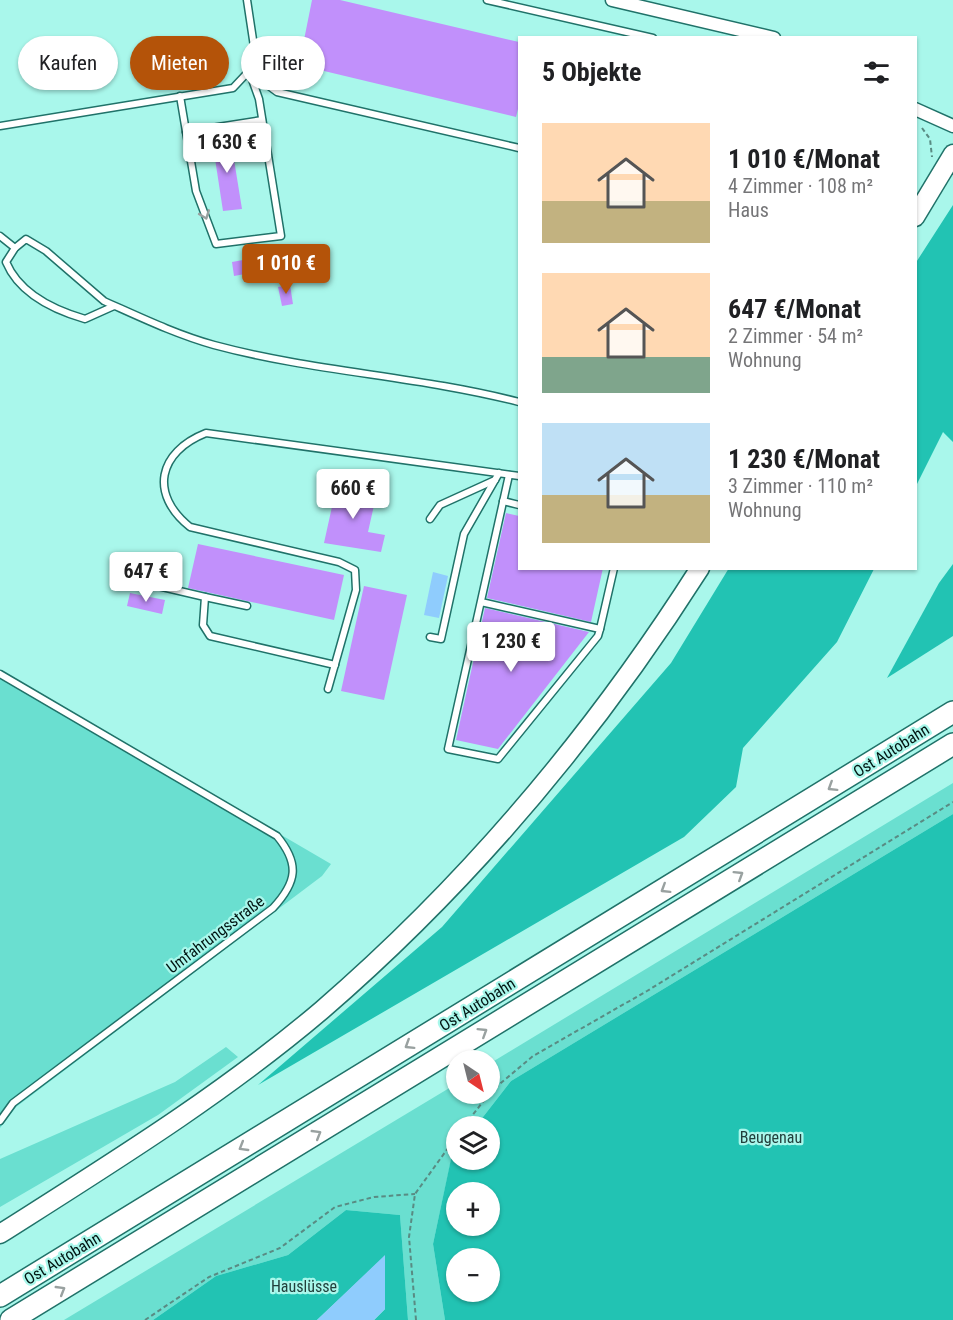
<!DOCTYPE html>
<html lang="de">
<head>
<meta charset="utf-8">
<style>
  body { margin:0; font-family:"Roboto Condensed",sans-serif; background:#f6f6f6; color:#202124; height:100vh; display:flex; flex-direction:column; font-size:22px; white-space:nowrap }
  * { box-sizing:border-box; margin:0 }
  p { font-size:20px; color:#757577 }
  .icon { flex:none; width:33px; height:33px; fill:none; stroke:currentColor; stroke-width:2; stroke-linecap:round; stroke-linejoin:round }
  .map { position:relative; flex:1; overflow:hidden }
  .sheet { position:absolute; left:518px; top:36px; width:399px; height:534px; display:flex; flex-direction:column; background:#fff; border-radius:0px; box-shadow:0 2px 4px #0004 }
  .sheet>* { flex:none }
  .top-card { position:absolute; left:18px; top:36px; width:410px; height:54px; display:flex; gap:12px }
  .needle { width:39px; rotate:145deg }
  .tools { position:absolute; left:446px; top:1050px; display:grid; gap:12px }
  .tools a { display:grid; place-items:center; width:54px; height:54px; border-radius:50%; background:#fff; box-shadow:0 2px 4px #0004; font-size:30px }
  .price { position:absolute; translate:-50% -51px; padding:0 14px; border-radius:6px; background:#fff; color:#222; font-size:20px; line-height:39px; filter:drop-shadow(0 2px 3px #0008) }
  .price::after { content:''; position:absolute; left:50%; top:36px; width:18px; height:14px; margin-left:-9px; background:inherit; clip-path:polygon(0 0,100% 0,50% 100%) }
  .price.on { background:#b45309; color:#fff }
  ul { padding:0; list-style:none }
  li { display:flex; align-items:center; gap:18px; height:150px; padding:0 24px }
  li span { display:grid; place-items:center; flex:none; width:168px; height:120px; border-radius:0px; color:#555 }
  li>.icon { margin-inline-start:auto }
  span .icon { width:72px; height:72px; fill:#fffc; stroke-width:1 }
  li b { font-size:26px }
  h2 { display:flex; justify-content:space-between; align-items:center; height:72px; padding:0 24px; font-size:26px }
  .chip { padding:0 21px; border-radius:27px; background:#fff; box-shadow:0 2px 4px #0004; font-size:21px; line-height:54px }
  .chip.on { background:#b45309; color:#fff }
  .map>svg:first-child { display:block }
</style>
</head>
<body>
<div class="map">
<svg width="953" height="1320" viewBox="0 0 953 1320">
  <rect width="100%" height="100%" fill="#a9f7eb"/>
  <!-- green -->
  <g fill="#6adfd0">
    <polygon points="0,671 331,864 322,876 16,1107 0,1128"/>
    <polygon points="953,783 953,814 511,1081 476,1126 456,1126 456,1153 451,1160 433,1244 445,1320 408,1320 400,1215 346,1210 288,1255 216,1276 153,1320 64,1320 456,1084 456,1094 489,1094 489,1064"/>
    <polygon points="226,1047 238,1057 158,1115 0,1207 0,1159 175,1082"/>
  </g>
  <!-- forest -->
  <g fill="#22c3b3" fill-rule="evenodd">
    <polygon points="953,205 953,442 943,432 915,488 915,264"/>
    <polygon points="953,564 953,636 887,678 939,583"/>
    <polygon points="729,568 874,569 837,642 743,748 736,787 684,837 258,1085 442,927 671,663"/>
    <path d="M 953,814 L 953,1320 L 445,1320 L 433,1244 L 451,1159 L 456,1153 L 456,1160 L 489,1160 L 489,1126 L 476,1126 L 511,1081 ZM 489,1192 L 489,1226 L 456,1226 L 456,1192 ZM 489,1258 L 489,1292 L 456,1292 L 456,1258 Z"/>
    <polygon points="346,1210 400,1215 408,1320 374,1320 385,1309 385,1256 317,1320 153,1320 216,1276 288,1255"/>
  </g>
  <!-- water -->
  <g fill="#8fccfd">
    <polygon points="433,572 448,576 439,618 424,615"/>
    <polygon points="385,1255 385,1309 374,1320 317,1320"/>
  </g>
  <!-- building -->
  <g fill="#c190fb">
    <polygon points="312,0 340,0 519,42 519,105 516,117 299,65"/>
    <polygon points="230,135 242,209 223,211 212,139"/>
    <polygon points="254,258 256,272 234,276 232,262"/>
    <polygon points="290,285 293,304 282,306 278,287"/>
    <polygon points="337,484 377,492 368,532 385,535 381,552 324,543"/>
    <polygon points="506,513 519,516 519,568 603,568 591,622 487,598"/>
    <polygon points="198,544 344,575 334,620 188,588"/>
    <polygon points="364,586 407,595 384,700 341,691"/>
    <polygon points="130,593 165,600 162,614 127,606"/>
    <polygon points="485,608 589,632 498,749 456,740"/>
  </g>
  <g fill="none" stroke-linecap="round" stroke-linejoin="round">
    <defs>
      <g id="lane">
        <polyline points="487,0 653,38"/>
        <polyline points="250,72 277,92 519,148"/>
        <polyline points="180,96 196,191 216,244 281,236 259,99 249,71"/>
        <polyline points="0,126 233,88 249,71 255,53 247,0"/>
        <polyline points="186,132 262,120"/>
        <polyline points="0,236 15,248"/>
        <path d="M 114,306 L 85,319 C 54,310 19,293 6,262 L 15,248 L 26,239 L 46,251 L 104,301 C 140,317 175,334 214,345 C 314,372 419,376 519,402"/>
        <polyline points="503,501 519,505"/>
        <polyline points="430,519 440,505 495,480"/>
        <polyline points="141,582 205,597 203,625 210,636 335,665"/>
        <polyline points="205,597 247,606"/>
        <polyline points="481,602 600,629 598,636 498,759 448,749 509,475"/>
        <polyline points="600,629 614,568"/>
        <polyline points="430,637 441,639 464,534 499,473"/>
        <path d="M 0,674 L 277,836 C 300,864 297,882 273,908 L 13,1103 L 0,1121"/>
        <path d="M 328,689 L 356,590 L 355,570 L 339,562 L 190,527 C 149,494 158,452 206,433 L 519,476"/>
      </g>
      <g id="street">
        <polyline points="612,0 774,38"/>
        <polyline points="915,109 953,126"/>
      </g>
      <g id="primary">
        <polyline points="915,217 953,154"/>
        <path d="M 0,1234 C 110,1164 222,1095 322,1010 C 470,882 595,733 700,568"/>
      </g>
      <g id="highway">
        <polyline points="0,1296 953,712"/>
        <polyline points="11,1320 953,744"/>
      </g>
    </defs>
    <!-- lane casing -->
    <use href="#lane" stroke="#207269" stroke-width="9"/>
    <!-- street casing -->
    <use href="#street" stroke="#207269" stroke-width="15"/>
    <!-- primary casing -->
    <use href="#primary" stroke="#207269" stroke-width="21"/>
    <!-- highway casing -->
    <use href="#highway" stroke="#207269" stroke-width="24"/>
    <!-- path -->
    <g stroke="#598b83" stroke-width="2" stroke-dasharray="4.5 3" stroke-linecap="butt">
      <polyline points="922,128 930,139 932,157"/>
      <polyline points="489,1093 533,1056 647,991 953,802"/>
      <polyline points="464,1126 489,1094"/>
      <polyline points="145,1320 209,1277 280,1248 335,1207 374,1197 415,1194"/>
      <polyline points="416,1320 409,1237 415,1194 456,1137"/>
    </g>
    <!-- lane -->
    <use href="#lane" stroke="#fff" stroke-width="6"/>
    <!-- street -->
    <use href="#street" stroke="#fff" stroke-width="12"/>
    <!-- primary -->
    <use href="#primary" stroke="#fff" stroke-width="18"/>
    <!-- highway -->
    <use href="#highway" stroke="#fff" stroke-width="21"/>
  </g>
  <!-- one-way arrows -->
  <defs><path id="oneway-chevron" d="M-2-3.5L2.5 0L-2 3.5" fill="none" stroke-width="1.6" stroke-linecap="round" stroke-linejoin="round" transform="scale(1.5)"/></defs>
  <g stroke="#99a1a0">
    <use href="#oneway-chevron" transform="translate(205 215) rotate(69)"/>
    <use href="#oneway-chevron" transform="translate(832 787) rotate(148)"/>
    <use href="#oneway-chevron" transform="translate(739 875) rotate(-32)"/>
    <use href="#oneway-chevron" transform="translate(665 889) rotate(148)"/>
    <use href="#oneway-chevron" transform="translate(483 1032) rotate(-32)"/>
    <use href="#oneway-chevron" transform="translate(409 1045) rotate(148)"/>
    <use href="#oneway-chevron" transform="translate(317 1134) rotate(-31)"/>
    <use href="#oneway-chevron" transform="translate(243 1147) rotate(149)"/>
    <use href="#oneway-chevron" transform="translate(61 1290) rotate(-31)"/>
  </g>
  <g text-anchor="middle" stroke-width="4.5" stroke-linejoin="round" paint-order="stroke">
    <!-- street labels -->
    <g font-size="16" fill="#001411" stroke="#a9f7eb">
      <text transform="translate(891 750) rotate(-32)" y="6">Ost Autobahn</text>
      <text transform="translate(215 934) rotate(-37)" y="6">Umfahrungsstraße</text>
      <text transform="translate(477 1004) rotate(-32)" y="6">Ost Autobahn</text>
      <text transform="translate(62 1258) rotate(-31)" y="6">Ost Autobahn</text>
    </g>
    <!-- park labels -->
    <g font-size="16" fill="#213f3b" stroke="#a9f7eb">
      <text x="771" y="1143">Beugenau</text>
      <text x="304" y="1292">Hauslüsse</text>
    </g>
  </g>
</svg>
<div class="tools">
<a><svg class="needle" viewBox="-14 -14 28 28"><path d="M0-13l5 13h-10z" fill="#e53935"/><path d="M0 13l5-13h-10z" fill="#757577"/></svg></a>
<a><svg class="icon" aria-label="layers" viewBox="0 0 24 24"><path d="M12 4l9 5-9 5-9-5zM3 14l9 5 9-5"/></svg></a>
<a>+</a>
<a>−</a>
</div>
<b class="price" style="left:227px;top:174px">1 630 €</b>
<b class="price on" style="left:286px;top:295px">1 010 €</b>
<b class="price" style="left:353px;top:520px">660 €</b>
<b class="price" style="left:146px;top:603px">647 €</b>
<b class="price" style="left:511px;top:673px">1 230 €</b>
<div class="top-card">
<a class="chip">Kaufen</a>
<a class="chip on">Mieten</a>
<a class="chip">Filter</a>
</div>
<section class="sheet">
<h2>5 Objekte<svg class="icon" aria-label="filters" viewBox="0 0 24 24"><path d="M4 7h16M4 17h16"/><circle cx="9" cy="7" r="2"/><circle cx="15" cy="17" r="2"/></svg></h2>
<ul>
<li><span style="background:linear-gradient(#ffd9b3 65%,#c2b280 0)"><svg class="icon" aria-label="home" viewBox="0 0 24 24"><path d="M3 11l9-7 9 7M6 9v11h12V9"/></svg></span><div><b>1 010 €/Monat</b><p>4 Zimmer · 108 m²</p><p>Haus</p></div></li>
<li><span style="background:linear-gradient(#ffd9b3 70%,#7fa58c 0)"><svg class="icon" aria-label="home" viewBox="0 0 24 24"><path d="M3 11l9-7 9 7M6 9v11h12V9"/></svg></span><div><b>647 €/Monat</b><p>2 Zimmer · 54 m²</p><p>Wohnung</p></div></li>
<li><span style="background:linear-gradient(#bfe0f5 60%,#c2b280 0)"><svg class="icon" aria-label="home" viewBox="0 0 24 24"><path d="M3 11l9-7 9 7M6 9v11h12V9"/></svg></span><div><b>1 230 €/Monat</b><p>3 Zimmer · 110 m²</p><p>Wohnung</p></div></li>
</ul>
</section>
</div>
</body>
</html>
